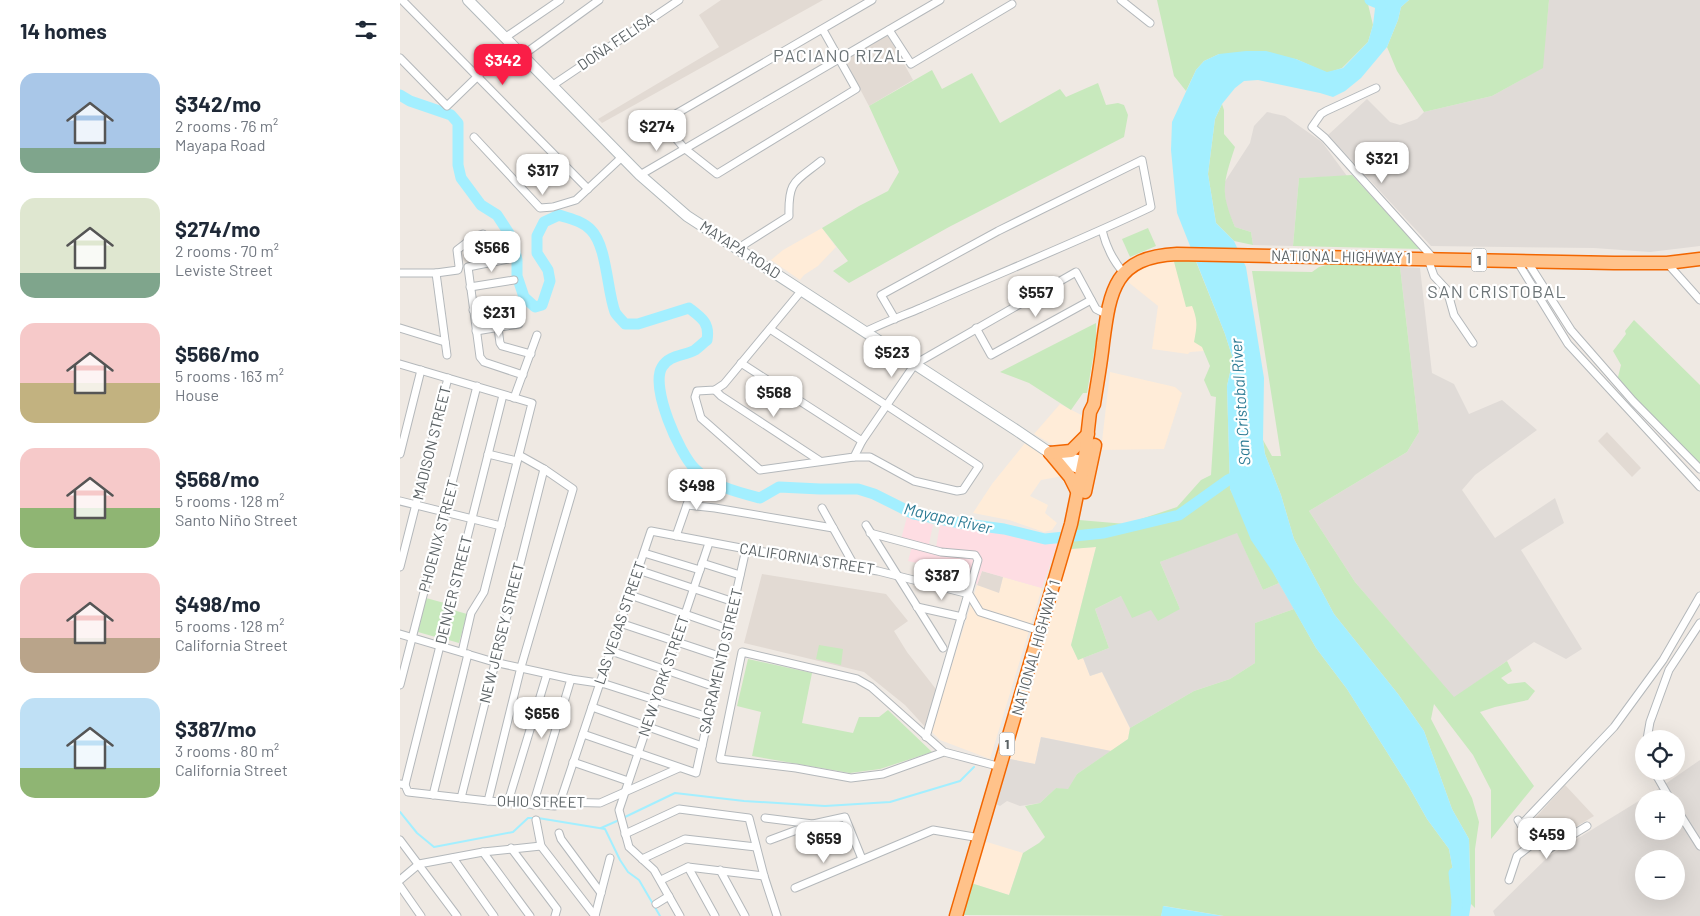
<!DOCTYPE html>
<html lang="en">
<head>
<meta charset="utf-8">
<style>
  body { margin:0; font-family:Barlow,sans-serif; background:#f6f6f7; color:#1f2937; height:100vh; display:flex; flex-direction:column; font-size:19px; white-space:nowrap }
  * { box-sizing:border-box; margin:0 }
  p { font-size:16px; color:#747a83 }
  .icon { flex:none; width:28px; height:28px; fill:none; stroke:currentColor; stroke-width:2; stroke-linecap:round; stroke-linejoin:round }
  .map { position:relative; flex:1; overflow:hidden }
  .panel { display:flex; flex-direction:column; background:#fff; width:400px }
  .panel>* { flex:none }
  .fabs { position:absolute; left:1235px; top:730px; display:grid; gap:10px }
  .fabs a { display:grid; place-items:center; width:50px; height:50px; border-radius:50%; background:#fff; box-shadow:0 5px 20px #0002; font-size:25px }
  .price { position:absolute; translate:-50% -42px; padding:0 11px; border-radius:10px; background:#fff; color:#222; font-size:16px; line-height:32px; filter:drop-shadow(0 1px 2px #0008) }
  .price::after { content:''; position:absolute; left:50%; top:30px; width:15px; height:11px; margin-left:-8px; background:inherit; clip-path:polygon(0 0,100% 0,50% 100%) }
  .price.selected { background:#fa1e47; color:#fff }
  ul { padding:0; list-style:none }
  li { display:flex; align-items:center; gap:15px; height:125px; padding:0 20px }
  li span { display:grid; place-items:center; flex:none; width:140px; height:100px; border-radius:15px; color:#555 }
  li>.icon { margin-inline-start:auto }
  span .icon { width:60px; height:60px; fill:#fffc; stroke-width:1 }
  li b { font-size:21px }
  h2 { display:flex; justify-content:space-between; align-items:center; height:60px; padding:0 20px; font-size:21px }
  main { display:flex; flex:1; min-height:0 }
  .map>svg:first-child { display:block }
</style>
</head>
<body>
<main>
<section class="panel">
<h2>14 homes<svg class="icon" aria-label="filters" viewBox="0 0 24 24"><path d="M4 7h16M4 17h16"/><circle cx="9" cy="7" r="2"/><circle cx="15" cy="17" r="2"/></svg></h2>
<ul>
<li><span style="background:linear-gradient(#a9c7e8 75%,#7fa58c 0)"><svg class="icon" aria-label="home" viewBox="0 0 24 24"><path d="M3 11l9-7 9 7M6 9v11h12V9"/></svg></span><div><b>$342/mo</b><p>2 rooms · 76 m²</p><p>Mayapa Road</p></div></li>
<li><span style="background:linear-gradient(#dfe7d0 75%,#7fa58c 0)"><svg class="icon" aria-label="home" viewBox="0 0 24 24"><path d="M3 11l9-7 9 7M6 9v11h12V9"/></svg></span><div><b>$274/mo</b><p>2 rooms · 70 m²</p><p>Leviste Street</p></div></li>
<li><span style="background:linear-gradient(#f6c9c9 60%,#c2b280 0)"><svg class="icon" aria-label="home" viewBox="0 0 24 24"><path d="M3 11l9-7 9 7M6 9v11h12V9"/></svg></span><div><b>$566/mo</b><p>5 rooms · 163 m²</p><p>House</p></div></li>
<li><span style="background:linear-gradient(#f6c9c9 60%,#8fb573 0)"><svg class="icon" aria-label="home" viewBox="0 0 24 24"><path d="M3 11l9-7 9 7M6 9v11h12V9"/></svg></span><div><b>$568/mo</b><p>5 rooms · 128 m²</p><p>Santo Niño Street</p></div></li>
<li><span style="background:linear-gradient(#f6c9c9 65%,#b9a48a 0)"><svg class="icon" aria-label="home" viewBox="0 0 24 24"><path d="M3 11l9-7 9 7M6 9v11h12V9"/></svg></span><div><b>$498/mo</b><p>5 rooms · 128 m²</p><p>California Street</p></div></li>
<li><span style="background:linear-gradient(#bfe0f5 70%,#8fb573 0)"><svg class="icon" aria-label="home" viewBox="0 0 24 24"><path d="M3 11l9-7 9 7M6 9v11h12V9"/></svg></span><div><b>$387/mo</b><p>3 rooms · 80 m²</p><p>California Street</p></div></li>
</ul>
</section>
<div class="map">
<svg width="1300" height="916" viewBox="0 0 1300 916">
  <rect width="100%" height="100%" fill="#efe9e3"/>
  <!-- commercial -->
  <g fill="#ffecd8">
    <polygon points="422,228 436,247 418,266 404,275 400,280 371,260 383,250"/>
    <polygon points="777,258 817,350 790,352 788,354 752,349 758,306 728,282 735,271 751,263"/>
    <polygon points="710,372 775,387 782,393 764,449 701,450"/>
    <polygon points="660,404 687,418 682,436 671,445 658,448 634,434"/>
    <polygon points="625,443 654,463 663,476 641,480 630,496 648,505 645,513 657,523 652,530 644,532 609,520 573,513 592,484"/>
    <polygon points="696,547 671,645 678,660 683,658 690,676 702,672 730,728 728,739 711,751 641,737 635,764 610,759 626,698 671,549"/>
    <polygon points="603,577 642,588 590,759 540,740 531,731 577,585 599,592"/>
    <polygon points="587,842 623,853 609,895 571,883 583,845"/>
  </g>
  <!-- industrial -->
  <g fill="#e0dbd7" fill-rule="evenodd">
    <polygon points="1149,0 1300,0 1300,246 1250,252 1194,248 1031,246 928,135 967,99 990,122 1000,125 1017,119 1024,112 1092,96 1142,68"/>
    <polygon points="867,112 885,116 922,142 947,176 899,178 893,246 853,245 851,232 835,227 826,206 824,183 850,143 854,126"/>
    <polygon points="1000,267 1020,268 1032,373 1054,384 1069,414 1102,400 1137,430 1075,475 1062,490 1095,538 1155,498 1164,523 1121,550 1182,649 1166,659 1134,642 1054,698 955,582 909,511 1007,452 1019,432"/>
    <polygon points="837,532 863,590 879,583 894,609 855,623 855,663 830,679 794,691 730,728 702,672 690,676 683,658 709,648 695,609 721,596 751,610 780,609 760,562"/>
    <polygon points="641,737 711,751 677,774 668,790 656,788 640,803 620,806 607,801 600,806 596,804 610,759 635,764"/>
    <path d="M 1300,760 L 1300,916 L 1095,916 L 1093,911 L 1149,856 L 1255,791 ZM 1244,799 L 1276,799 L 1276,831 L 1244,831 ZM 1244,859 L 1276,859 L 1276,891 L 1244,891 Z"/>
  </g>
  <!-- education -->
  <g fill="#e2dad3">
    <polygon points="321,0 423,0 202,123 198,119 319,47 299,15"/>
    <polygon points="488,35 513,80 469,106 444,59"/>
    <polygon points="1207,432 1241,468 1232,477 1198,441"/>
    <polygon points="582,571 603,577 599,593 577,585"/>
    <polygon points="362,574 486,594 508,621 494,631 507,652 539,693 528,730 505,705 464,672 344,643"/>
    <polygon points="1165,785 1194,816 1145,845 1129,825"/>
  </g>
  <!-- medical -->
  <polygon fill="#fedde3" points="507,517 533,525 529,544 536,547 540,525 610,532 657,544 642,588 582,571 577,585 573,576 508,561 513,543 501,539"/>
  <!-- green -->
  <g fill="#c8e9bd">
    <polygon points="757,0 967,0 973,25 968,42 942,68 927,73 896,59 819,54 804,61 796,70 786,91 774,76"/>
    <polygon points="1009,0 1149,0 1143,68 1092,96 1024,112 997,71 987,47 998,20 1001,7"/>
    <polygon points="532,70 542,89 572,73 600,123 660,89 666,97 698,83 706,105 718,103 724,105 728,115 724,137 549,227 449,283 433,271 448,261 422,228 459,206 488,191 499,172 469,106"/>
    <path d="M 822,104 L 824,110 L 824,134 L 835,147 C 823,184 820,191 835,227 L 851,232 L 853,245 L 834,241 L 816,223 L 808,174 L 815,119 Z"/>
    <polygon points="952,175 1020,249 893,246 899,178"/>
    <polygon points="748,228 756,246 730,257 722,239"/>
    <path d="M 773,258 L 795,259 L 825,334 L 833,359 L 827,386 L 830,489 L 879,583 L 863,590 L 837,533 L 760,562 L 780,609 L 758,621 L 751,610 L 732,618 L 721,596 L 695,609 L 709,648 L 678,660 L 671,645 L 696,547 L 671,549 L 679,520 L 726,524 L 777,507 L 801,480 L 811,475 L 816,397 L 811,396 L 804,380 L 810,366 L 802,347 L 794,342 C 797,326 798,321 792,306 L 786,307 Z"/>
    <polygon points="937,262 1000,267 1019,432 1007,452 909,511 955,582 1054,697 1107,661 1112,671 1101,678 1108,684 1125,682 1135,691 1128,700 1095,707 1080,712 1134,786 1091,839 1091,790 1073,755 1034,704 1031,719 1072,798 1079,822 1075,849 1075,908 1071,904 1069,839 1052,809 1024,731 998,694 934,614 894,539 881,495 865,454 863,440 872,456 881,456 852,271 912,272 919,267"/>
    <polygon points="1234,320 1300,385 1300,466 1217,381 1221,365 1213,351 1226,334 1225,331"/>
    <polygon points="696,323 696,340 687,393 683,393 671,410 629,383 600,372"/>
    <polygon points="26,598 48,604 39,638 18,632"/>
    <polygon points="894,609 916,648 947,689 1009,787 1027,819 1049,849 1060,910 1059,916 824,916 764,906 761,916 563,915 571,883 609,895 623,853 639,843 645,837 625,806 640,803 656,788 668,789 677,774 728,739 730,728 794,691 830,679 855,663 855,623"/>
    <polygon points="53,610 67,614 59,643 45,639"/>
    <polygon points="419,645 443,649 441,665 416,659"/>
    <polygon points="348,659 412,673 402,723 453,733 459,717 479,717 488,710 532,752 480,769 450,773 352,756 361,712 337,706"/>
  </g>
  <!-- water -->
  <g fill="#a3efff">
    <polygon points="976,0 1009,0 1001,7 998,20 987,47 961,78 945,91 933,97 920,93 858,80 844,81 835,88 822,104 815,119 808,174 816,223 834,241 846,267 864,378 863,440 865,454 881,495 894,539 934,614 998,694 1024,731 1052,809 1069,839 1071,904 1069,916 1059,916 1060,910 1049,849 1027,819 1009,787 947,689 916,648 872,571 851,540 830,489 827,386 833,359 825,334 777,213 771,150 772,122 796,70 804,61 819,54 846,51 866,51 896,59 927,72 943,68 968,42 973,25"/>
    <polygon points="763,906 823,916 824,916 761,916"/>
  </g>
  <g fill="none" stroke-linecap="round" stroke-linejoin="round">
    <!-- stream -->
    <g stroke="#a3efff" stroke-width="2">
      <polyline points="0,812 17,833 34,847 113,832 128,818 138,818 205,829 220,860 228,872 239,880 260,916"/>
      <polyline points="225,817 275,793 344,801 425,806 490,802 560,781 574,767"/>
      <polyline points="201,828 217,821"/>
    </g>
    <!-- river -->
    <g stroke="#a3efff" stroke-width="11">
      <polyline points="970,0 982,5"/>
      <path d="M 0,95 L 10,101 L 51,115 L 58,123 L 58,165 L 61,178 L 81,205 L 97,215 L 112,238 L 117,260 L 117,276 L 124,297 L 135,307 L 142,305 L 150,281 L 148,270 L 137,253 L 137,236 L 144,222 L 159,215 C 170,219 183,221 191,230 C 207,246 207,291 215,312 C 217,316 222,320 225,324 L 238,324 L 289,308 C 302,318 310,323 307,340 C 303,343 299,347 295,350 C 284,356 269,355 262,367 C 250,387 279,453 295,469 C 312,486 337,492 360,498 L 379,487 L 420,489 L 458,489 L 474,494 L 514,514 L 566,524 L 604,529 L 645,539 L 704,533 L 779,515 L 828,480 L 843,473"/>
      <polyline points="1054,873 1057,902 1056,916"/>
    </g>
    <defs>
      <g id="street">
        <polyline points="2,0 188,189"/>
        <polyline points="721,0 750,23"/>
        <polyline points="423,30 456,89 317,174 284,148 262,122 472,0"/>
        <polyline points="489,30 511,64 612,4"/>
        <polyline points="106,37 160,0"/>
        <polyline points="123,55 199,0"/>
        <polyline points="0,58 47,106 112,43"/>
        <polyline points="153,85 279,0"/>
        <polyline points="976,88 926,111 921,114 912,127 925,138 1034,259"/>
        <polyline points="74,137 140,208 153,207 176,200 222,157"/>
        <polyline points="240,175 540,0"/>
        <path d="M 702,230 C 706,246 713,261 724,273"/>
        <path d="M 337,249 L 389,216 C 388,180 395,182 421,161"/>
        <polyline points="108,259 68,267 80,357 84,362 123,375"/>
        <polyline points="1028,259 1034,276 1047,290 1054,315 1073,343"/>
        <polyline points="1117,261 1168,344 1300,487"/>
        <polyline points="1127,261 1171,330 1233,401 1300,469"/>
        <polyline points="1267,263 1300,300"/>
        <polyline points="0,273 36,273 58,270 59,266 57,250 74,237 83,234"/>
        <polyline points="36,273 47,355"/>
        <polyline points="70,287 114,280"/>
        <polyline points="402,290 324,384 315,390 297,391 295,397 301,418 360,470 454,457 462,441 515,364 676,272 696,309 706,314"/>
        <polyline points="73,310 120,303"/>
        <polyline points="0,328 45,342"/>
        <polyline points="98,328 100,343 102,346 131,354"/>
        <polyline points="576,328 591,355 691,300"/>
        <polyline points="370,329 579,466 563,490 557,491 514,481 470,457 454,457"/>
        <polyline points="76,331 119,324"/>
        <path d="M 465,332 C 483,323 502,316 521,308 C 597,274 675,243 751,207 L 742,160 L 598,231 L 481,295 L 495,319"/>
        <polyline points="341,363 462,441"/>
        <polyline points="0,364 132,403 84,592 71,613 62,652"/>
        <polyline points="315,390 321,396 420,461"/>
        <polyline points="114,398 137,335"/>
        <polyline points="0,454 21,370"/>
        <polyline points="88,454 117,461"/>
        <polyline points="0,501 101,526"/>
        <polyline points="287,505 315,508 433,528"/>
        <polyline points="422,508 455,567"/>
        <polyline points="466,525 543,648"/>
        <polyline points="470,533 541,552 575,555 578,560 526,737"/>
        <polyline points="276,536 296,479"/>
        <polyline points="244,553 300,570"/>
        <polyline points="302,563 340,575"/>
        <polyline points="0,567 48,378"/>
        <polyline points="238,570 334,602"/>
        <polyline points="230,595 328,629"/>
        <polyline points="517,607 562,617"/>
        <polyline points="220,623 322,657"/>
        <polyline points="0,634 94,662 171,679 205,684 308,717"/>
        <polyline points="211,651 315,687"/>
        <polyline points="0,685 77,386"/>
        <polyline points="192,707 302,746"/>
        <polyline points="183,734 296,773 346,549"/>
        <polyline points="1247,739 1250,722 1269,670 1300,623"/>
        <polyline points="544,752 483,774 451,778 396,768 320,759 342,652 457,679 471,687 544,752 601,767"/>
        <polyline points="173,762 228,781"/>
        <polyline points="1254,771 1270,799"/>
        <polyline points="0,784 5,785 8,792 88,801 155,806 160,802 200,803 279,768"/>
        <polyline points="5,785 103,395"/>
        <polyline points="33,795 68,654"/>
        <polyline points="61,798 144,469"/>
        <polyline points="88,801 121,667 173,489 144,469 119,455"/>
        <polyline points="108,802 147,674"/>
        <polyline points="160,802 251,531 346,549 478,571 569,594 580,612 640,631"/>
        <polyline points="133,805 171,679"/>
        <polyline points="1276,808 1300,846"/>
        <polyline points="365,818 413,824"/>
        <polyline points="136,820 141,846 195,916"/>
        <path d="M 1118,820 C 1126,831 1134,847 1149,849 L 1187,826"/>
        <polyline points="1121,825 1214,727 1263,660 1300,596"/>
        <polyline points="159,833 161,839 201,893"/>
        <polyline points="225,834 279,809 349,818 364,876 377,916"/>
        <polyline points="0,840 57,916"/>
        <polyline points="370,840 413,824 445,817 462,859"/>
        <polyline points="111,848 157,909 155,916"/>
        <polyline points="83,852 130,916"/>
        <polyline points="53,858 94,916"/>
        <polyline points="242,859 285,839 356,847"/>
        <polyline points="288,867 315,916"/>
        <polyline points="320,870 345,916"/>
        <polyline points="0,880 19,864 83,852 141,846"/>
        <polyline points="261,880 288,867 364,876"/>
        <polyline points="1109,880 1117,856 1135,842"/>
        <polyline points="0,886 21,916"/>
        <polyline points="395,888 533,830 580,838"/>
        <polyline points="256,904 269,896"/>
        <polyline points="195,916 210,858"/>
        <polyline points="280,916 254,870 229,847 219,810 309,543"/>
      </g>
      <g id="secondary">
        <polyline points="68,0 240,175 287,216 616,430 666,464 688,471"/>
        <polyline points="656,455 691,463"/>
      </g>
      <g id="highway">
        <polyline points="650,453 670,477 677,491"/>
        <polyline points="650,453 671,451 688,434"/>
        <polyline points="685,492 695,445"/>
        <path d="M 556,916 L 671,524 L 685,456 L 690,412 L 694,404 C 697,384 701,363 703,343 C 710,289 715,257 777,254 L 1214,263 L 1267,263 L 1300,259"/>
      </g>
    </defs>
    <!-- street casing -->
    <use href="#street" stroke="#b4b8bb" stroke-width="9"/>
    <!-- secondary casing -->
    <use href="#secondary" stroke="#b2b9bc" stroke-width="12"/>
    <!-- highway casing -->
    <use href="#highway" stroke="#f26600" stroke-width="15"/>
    <!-- street -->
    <use href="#street" stroke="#fff" stroke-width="7"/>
    <!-- secondary -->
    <use href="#secondary" stroke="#fff" stroke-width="10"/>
    <!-- highway -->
    <use href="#highway" stroke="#ffc28a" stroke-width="12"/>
  </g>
  <g text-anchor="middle" stroke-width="4.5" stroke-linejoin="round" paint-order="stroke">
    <!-- shield labels -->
    <g fill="#fff" stroke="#8c9193" stroke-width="1">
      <rect x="1071.5" y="248.5" width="15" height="23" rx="4"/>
      <rect x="599.5" y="732.5" width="15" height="23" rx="4"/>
    </g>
    <g font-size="14" font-weight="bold" fill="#5b6265">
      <text x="1079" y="265">1</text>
      <text x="607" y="749">1</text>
    </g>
    <!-- street labels -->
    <g font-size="15" fill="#5b6265" stroke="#fff">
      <text transform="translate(216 42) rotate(-34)" y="5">DOÑA FELISA</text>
      <text transform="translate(340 250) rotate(33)" y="5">MAYAPA ROAD</text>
      <text transform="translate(941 257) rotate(1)" y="5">NATIONAL HIGHWAY 1</text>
      <text transform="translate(32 443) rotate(-76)" y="5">MADISON STREET</text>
      <text transform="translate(39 536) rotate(-75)" y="5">PHOENIX STREET</text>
      <text transform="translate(407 559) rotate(9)" y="5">CALIFORNIA STREET</text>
      <text transform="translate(54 590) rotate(-76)" y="5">DENVER STREET</text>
      <text transform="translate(220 623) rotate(-71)" y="5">LAS VEGAS STREET</text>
      <text transform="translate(102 633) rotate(-76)" y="5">NEW JERSEY STREET</text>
      <text transform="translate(636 648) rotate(-74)" y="5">NATIONAL HIGHWAY 1</text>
      <text transform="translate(321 661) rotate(-77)" y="5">SACRAMENTO STREET</text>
      <text transform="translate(264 676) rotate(-71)" y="5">NEW YORK STREET</text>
      <text transform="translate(141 802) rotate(1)" y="5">OHIO STREET</text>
    </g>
    <!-- water labels -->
    <g font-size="16" font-style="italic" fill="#2d7c95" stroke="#fff">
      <text transform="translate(840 402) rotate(-94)" y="6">San Cristobal River</text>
      <text transform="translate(548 518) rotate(13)" y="6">Mayapa River</text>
    </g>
    <!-- quarter labels -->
    <g font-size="18" letter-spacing="1" fill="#6c7477" stroke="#fff">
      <text x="440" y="62">PACIANO RIZAL</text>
      <text x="1097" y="298">SAN CRISTOBAL</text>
    </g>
  </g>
</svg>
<div class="fabs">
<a><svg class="icon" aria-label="locate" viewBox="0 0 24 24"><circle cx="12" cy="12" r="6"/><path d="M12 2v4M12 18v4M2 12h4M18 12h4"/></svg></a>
<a>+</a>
<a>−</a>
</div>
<b class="price selected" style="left:103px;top:86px">$342</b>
<b class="price" style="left:257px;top:152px">$274</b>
<b class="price" style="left:982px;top:184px">$321</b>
<b class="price" style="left:143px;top:196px">$317</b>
<b class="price" style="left:92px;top:273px">$566</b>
<b class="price" style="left:636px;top:318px">$557</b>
<b class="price" style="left:99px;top:338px">$231</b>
<b class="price" style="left:492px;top:378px">$523</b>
<b class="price" style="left:374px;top:418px">$568</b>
<b class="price" style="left:297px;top:511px">$498</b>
<b class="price" style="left:542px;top:601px">$387</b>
<b class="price" style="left:142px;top:739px">$656</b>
<b class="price" style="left:1147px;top:860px">$459</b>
<b class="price" style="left:424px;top:864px">$659</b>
</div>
</main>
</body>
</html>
